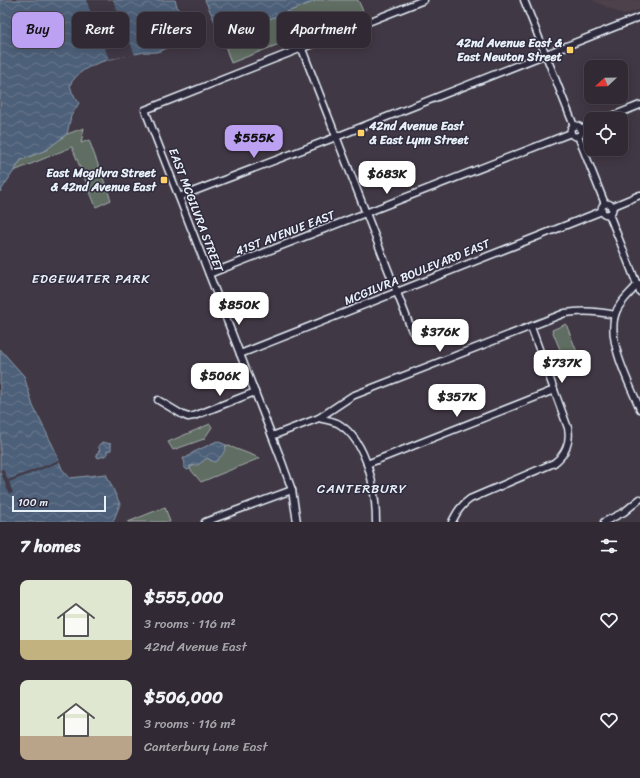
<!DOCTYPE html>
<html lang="en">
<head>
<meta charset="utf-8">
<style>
  body { margin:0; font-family:Sriracha,sans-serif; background:#39323c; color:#f1f3f6; height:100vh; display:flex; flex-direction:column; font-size:15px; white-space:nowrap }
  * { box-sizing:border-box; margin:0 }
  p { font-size:13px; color:#a8a7ac }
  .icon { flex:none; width:22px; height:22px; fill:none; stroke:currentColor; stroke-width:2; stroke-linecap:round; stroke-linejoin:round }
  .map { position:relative; height:522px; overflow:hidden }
  .side { display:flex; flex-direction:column; background:#312a34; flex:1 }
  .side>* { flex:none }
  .guide { position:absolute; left:12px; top:12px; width:400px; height:36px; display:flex; gap:8px }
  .needle { width:26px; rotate:248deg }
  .fabs { position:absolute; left:584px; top:60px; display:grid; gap:8px }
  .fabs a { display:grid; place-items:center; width:44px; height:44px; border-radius:8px; background:#312a34; box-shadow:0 2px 10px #0003,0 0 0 1px #4c464f; font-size:20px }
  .scale { position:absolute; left:12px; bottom:10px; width:94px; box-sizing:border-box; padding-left:4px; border:2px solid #e8f1f8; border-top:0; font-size:11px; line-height:14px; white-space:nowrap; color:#e8f1f8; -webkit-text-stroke:3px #2f2a3d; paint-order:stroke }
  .price { position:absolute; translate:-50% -34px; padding:0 9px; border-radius:8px; background:#fff; color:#222; font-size:13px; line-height:26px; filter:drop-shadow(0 1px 2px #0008) }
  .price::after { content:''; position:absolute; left:50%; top:24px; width:12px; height:9px; margin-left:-6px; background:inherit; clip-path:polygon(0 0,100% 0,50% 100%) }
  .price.on { background:#bca0f2; color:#111 }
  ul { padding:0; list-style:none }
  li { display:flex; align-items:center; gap:12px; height:100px; padding:0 20px }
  li span { display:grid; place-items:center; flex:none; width:112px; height:80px; border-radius:8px; color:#555 }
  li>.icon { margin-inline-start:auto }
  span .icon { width:48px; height:48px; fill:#fffc; stroke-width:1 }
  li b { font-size:17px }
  h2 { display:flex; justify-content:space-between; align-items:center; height:48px; padding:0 20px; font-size:17px }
  .pill { padding:0 14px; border-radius:8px; background:#312a34; box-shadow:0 2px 10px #0003,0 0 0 1px #4c464f; font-size:14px; line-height:36px }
  .pill.on { background:#bca0f2; color:#111 }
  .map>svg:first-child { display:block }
</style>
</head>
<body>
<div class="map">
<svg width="640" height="522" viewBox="0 0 640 522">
  <defs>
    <pattern id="water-waves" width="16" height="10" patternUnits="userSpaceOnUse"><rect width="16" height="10" fill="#4e6179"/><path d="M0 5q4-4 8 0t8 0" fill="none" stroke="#68788d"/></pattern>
  </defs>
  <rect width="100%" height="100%" fill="#413845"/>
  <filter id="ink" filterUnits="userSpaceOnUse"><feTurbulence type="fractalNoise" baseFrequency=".025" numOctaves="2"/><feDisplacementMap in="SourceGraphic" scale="8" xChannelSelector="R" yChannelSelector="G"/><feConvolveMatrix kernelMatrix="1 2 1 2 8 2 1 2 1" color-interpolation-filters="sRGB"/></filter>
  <g filter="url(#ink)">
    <!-- built -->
    <polygon fill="#4e424b" points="592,0 640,0 640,9 624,15"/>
    <!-- green -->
    <g fill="#616d62" stroke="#a4afad">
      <polygon points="318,0 358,0 363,11 231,63 222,37"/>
      <polygon points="84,128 81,143 89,140 111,200 96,207 72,147 14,171 21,160 46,150 67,134"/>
      <polygon points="566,324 577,352 563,357 552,330"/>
      <polygon points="210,424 212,427 204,439 173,450 168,442"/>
      <polygon points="226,445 260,458 201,482 190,469 190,466 193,466 207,458 212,461 226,447"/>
      <polygon points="165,507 170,522 128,522"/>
    </g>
    <!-- water -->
    <g fill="url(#water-waves)" stroke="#8c9bac">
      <path d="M 0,0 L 175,0 L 179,12 L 174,14 L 181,32 C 176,42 168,50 156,52 C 151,53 145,51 140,53 C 117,58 83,61 70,85 L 72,92 L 79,103 L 71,116 L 67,134 L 46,150 L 21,160 L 0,192 Z"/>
      <polygon points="205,0 318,0 222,37"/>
      <polygon points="0,349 24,376 33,406 54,448 62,469 70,478 106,474 120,504 113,522 0,522"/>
      <path d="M 217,441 L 226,445 C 225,453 221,457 215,462 L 212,461 L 207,458 L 198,465 L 190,466 L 190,469 L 187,470 L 183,466 L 185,463 L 183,458 L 186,458 L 192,453 Z"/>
      <polygon points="102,442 111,444 111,450 107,451 107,455 98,458 96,454 100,450 98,446"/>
    </g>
    <!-- pier -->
    <g fill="#413845">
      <polygon points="86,0 113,0 135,55 109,59"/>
      <polygon points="59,460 60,462 9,482 13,493 9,494 0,470 3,469 8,480"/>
    </g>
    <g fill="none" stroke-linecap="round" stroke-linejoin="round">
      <defs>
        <g id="minor">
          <polyline points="524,0 574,126"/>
          <polyline points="302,49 412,331"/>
          <polyline points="605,119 640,105"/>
          <circle cx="576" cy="131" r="5.5"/>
          <polyline points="581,129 591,125"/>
          <polyline points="578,136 605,204"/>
          <polyline points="179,197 336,137 640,17"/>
          <circle cx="607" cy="209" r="5.5"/>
          <polyline points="611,207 640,195"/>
          <polyline points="609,214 640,292"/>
          <polyline points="209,274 571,133"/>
          <path d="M 640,284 L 637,285 C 630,294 618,303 615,315 C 607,342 630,385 640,409"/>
          <polyline points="240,354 602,211"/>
          <polyline points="158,400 183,415 188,417 194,416 255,392"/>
          <path d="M 319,418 C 325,420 334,421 339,424 C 368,442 376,491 376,522"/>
          <path d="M 272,436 L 319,418 L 352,396 L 565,313 C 583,310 598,311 615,315"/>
          <polyline points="367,464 554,390"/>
          <polyline points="205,522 292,490"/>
          <polyline points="297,522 292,490 279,454 145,110 424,0"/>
          <path d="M 452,522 C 457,512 461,505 470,499 L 554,463 C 565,455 571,442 568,428 L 531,327"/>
          <polyline points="604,522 624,512 640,499"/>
        </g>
      </defs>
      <!-- minor casing -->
      <use href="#minor" stroke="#e8f1f8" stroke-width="9"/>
      <!-- minor -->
      <use href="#minor" stroke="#2f2a3d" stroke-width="6"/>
    </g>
  </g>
  <!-- markers -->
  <g fill="#ffd166" stroke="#2f2a3d" stroke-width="1.5">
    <rect x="566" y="46" width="8" height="8" rx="2"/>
    <rect x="357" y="129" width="8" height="8" rx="2"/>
    <rect x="160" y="176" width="8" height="8" rx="2"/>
  </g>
  <g text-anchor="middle" stroke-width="3" stroke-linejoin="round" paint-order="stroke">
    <!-- poi labels -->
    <g font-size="12" font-weight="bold" fill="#e8f1f8" stroke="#2f2a3d" text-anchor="end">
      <text x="562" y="47">42nd Avenue East &amp;<tspan x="562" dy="14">East Newton Street</tspan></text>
      <text x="369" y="130" text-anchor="start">42nd Avenue East<tspan x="369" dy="14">&amp; East Lynn Street</tspan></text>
      <text x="156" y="177">East Mcgilvra Street<tspan x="156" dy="14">&amp; 42nd Avenue East</tspan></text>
    </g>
    <!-- street labels -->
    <g font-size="12" fill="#e8f1f8" stroke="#2f2a3d">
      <text transform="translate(196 210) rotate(69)" y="4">EAST MCGILVRA STREET</text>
      <text transform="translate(285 233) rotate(-21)" y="4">41ST AVENUE EAST</text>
      <text transform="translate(417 272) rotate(-22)" y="4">MCGILVRA BOULEVARD EAST</text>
    </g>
    <!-- neighbourhood labels -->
    <g font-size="13" letter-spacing="1" fill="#e8f1f8" stroke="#2f2a3d">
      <text x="91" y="283">EDGEWATER PARK</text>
      <text x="362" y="493">CANTERBURY</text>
    </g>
  </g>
</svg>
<div class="fabs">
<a><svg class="needle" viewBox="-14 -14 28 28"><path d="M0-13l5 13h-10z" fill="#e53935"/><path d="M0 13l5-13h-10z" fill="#a8a7ac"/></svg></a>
<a><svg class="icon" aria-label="locate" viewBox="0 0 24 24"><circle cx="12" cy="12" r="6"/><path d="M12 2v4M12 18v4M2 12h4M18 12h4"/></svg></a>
</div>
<div class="scale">100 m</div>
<b class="price on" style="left:254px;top:159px">$555K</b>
<b class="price" style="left:387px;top:195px">$683K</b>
<b class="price" style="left:239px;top:326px">$850K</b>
<b class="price" style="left:440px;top:353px">$376K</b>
<b class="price" style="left:562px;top:384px">$737K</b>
<b class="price" style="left:220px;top:397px">$506K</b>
<b class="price" style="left:457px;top:418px">$357K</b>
<div class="guide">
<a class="pill on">Buy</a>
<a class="pill">Rent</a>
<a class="pill">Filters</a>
<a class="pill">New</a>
<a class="pill">Apartment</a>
</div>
</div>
<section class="side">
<h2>7 homes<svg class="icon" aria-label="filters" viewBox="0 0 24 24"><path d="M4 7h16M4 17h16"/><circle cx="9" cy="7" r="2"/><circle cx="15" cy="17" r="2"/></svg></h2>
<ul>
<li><span style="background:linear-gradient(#dfe7d0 75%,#c2b280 0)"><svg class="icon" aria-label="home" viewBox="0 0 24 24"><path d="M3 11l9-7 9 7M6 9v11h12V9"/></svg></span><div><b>$555,000</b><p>3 rooms · 116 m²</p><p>42nd Avenue East</p></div><svg class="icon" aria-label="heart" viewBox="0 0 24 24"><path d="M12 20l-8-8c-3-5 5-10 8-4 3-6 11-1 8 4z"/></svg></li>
<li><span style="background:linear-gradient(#dfe7d0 70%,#b9a48a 0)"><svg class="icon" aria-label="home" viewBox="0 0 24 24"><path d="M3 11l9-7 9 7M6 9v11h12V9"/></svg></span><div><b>$506,000</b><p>3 rooms · 116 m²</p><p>Canterbury Lane East</p></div><svg class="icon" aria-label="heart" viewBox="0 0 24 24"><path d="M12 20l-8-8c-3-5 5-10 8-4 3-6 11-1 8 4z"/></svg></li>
</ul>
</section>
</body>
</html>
